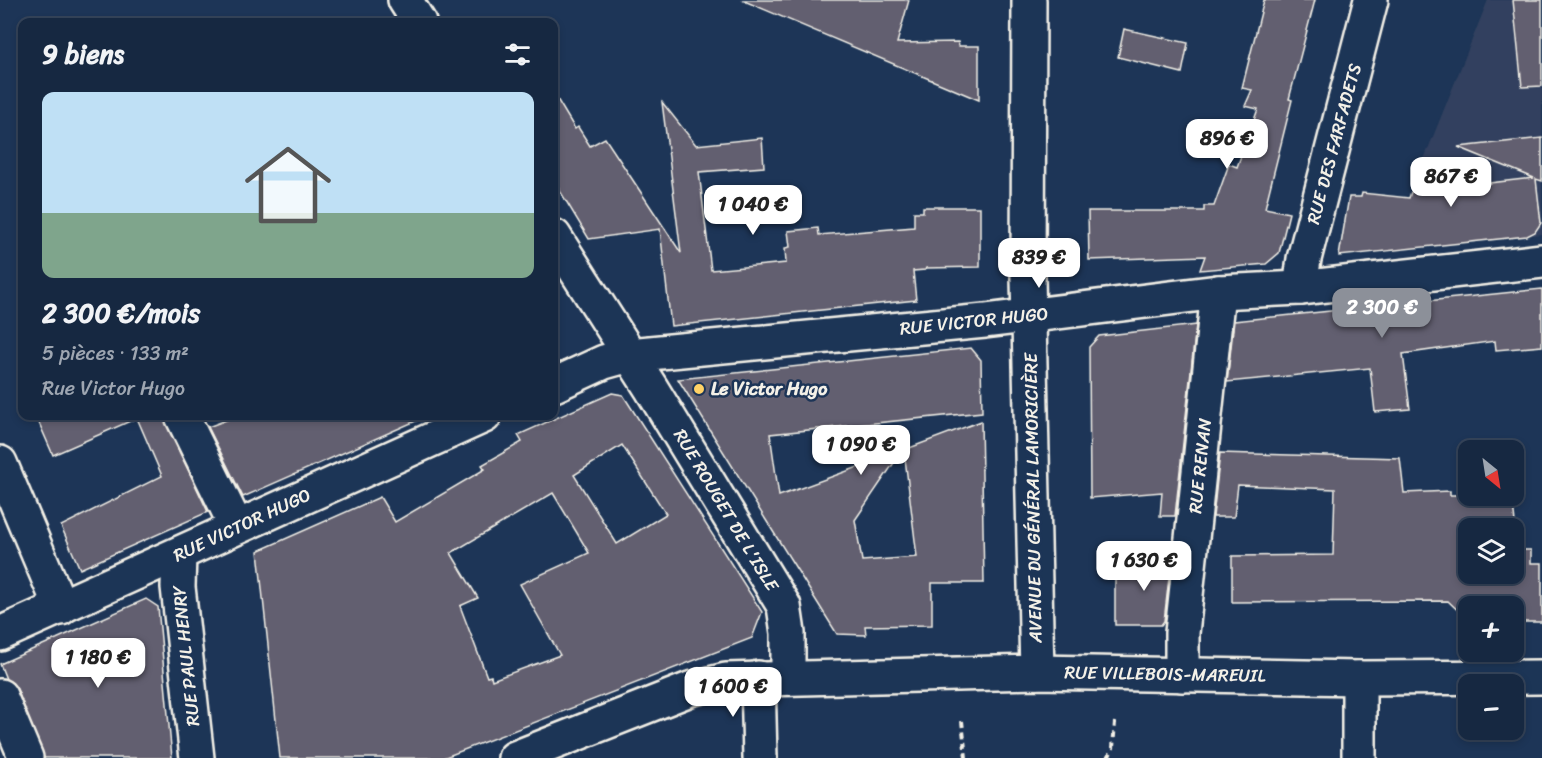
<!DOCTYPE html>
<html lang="fr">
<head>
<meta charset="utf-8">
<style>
  body { margin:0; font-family:Sriracha,sans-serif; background:#1f3048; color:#f1f3f6; height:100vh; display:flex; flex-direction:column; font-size:22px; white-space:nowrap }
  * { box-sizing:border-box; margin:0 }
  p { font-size:20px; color:#9ea6b1 }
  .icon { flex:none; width:33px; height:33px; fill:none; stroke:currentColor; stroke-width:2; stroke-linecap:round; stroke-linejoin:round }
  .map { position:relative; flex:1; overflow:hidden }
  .side { position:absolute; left:18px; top:18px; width:540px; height:402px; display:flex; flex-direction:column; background:#162841; border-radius:12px; box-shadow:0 3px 9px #0003,0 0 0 2px #35445a }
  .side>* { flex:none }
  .needle { width:39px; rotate:150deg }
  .fabs { position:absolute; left:1458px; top:440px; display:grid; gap:12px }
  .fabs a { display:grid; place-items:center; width:66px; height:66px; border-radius:12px; background:#162841; box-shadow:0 3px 9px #0003,0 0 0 2px #35445a; font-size:30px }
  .price { position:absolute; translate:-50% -51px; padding:0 14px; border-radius:12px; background:#fff; color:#222; font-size:20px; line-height:39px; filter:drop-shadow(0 2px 3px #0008) }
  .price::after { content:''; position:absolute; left:50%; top:36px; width:18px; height:14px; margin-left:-9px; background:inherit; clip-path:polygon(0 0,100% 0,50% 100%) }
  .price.selected { background:#8c9099; color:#fff }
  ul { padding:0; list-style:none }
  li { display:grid; align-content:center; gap:12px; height:318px; padding:0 24px }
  li span { display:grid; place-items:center; height:186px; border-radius:12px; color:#555 }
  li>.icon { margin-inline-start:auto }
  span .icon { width:108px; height:108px; fill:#fffc; stroke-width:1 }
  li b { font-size:26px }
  h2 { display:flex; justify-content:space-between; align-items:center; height:72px; padding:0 24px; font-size:26px }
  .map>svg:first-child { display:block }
</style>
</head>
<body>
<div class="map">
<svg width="1542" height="758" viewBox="0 0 1542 758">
  <rect width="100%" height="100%" fill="#1d3557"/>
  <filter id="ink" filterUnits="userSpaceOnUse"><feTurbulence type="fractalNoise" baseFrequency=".0167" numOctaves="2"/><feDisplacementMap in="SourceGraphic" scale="12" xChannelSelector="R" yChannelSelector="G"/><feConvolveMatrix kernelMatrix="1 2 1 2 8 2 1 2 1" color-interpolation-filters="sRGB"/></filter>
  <g filter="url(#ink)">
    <!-- built -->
    <polygon fill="#32415e" points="1488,0 1542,0 1542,234 1387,251"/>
    <!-- building -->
    <g fill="#625e70" stroke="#f4f1e8" stroke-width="1.5" fill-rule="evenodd">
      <polygon points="742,0 909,0 897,43 958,42 959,46 979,46 979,100"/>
      <polygon points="1264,0 1315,0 1289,99 1292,100 1265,208 1289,213 1279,253 1266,264 1200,270 1205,256 1089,260 1088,211 1204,211 1204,206 1214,206 1229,164 1237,167 1258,109 1245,106 1252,90 1242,88"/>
      <polygon points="1513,0 1542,0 1542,86 1522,87"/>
      <polygon points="1124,29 1188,43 1182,73 1118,57"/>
      <polygon points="554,94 575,129 578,127 590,146 605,138 681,253 662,102 696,145 762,138 764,167 699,172 711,270 786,263 785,248 790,247 788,231 818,228 819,235 914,227 914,212 923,212 923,207 980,207 980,267 926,268 925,270 913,271 916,300 671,326 660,229 589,239 554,181"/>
      <polygon points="1542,138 1542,181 1536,179 1541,223 1535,232 1527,236 1339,256 1349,197 1361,197 1362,193 1409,198 1411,192 1534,178 1458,147"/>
      <polygon points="1542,289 1542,346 1496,350 1495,341 1403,354 1410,409 1375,412 1370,368 1227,382 1234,321"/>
      <polygon points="1196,325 1175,516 1160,516 1162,492 1090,498 1089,347 1099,336"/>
      <polygon points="971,348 981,360 982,412 770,434 779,496 902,451 855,520 862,561 917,557 904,450 981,421 984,583 932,583 932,625 865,626 866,635 837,634 678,379"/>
      <path d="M 612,393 L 623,395 L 762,612 L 752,638 L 443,758 L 280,758 L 258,551 L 380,497 L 395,522 L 485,469 L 482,465 L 522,442 L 518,435 ZM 622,445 L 666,514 L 617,544 L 574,475 ZM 553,493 L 589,553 L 520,584 L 560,655 L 492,680 L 491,676 L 487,677 L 460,606 L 478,598 L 451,553 Z"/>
      <polygon points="36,416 163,416 208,512 80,569 61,526 162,476 137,418 53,455"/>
      <polygon points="237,416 427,416 243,497 208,427"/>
      <path d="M 1220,453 L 1400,458 L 1404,493 L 1450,491 L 1450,495 L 1512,495 L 1518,550 L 1531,550 L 1531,563 L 1542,563 L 1542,622 L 1514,622 L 1514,606 L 1468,606 L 1468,620 L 1448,601 L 1232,602 L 1232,556 L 1333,555 L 1335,489 L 1238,485 L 1234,517 L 1213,517 ZM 1468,528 L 1514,528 L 1514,573 L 1468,573 Z"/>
      <polygon points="1139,552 1172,552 1164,621 1161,625 1115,625 1115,575 1140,574"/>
      <polygon points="146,599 158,607 172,758 44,758 17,689 6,679 0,664"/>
    </g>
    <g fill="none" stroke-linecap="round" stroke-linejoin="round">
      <defs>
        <g id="minor">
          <polyline points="405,0 419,22"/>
          <polyline points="1029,0 1028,278 1037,672"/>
          <polyline points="554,236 651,388 784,606 788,633 788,677"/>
          <polyline points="1300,288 1304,259 1371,0"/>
          <polyline points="554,385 604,362 629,355 985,321 1218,292 1300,288 1542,261"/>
          <polyline points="182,416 236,526"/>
          <polyline points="0,463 61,608"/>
          <polyline points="179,554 178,587 197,758"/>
          <polyline points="0,634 484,416"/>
          <polyline points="1182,675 1182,633 1218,292"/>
          <polyline points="758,678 760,758"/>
          <polyline points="1359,678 1359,758"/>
          <polyline points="0,696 26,758"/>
          <polyline points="515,758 690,689 726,680 1037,672 1359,678 1542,677"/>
        </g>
      </defs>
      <!-- minor casing -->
      <use href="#minor" stroke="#f4f1e8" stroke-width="38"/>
      <!-- path -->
      <g stroke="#f4f1e8" stroke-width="4" stroke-dasharray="6 4.5" stroke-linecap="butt">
        <polyline points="962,721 966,758"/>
        <polyline points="1108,758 1113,748 1115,722"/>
      </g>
      <!-- minor -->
      <use href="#minor" stroke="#1d3557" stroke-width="33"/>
    </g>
  </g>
  <!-- markers -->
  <circle fill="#ffd166" stroke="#1d3557" stroke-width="2" cx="699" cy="389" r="6"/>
  <g text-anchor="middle" stroke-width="5" stroke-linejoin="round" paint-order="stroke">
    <!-- street labels -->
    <g font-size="18" fill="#f4f1e8" stroke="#1d3557">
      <text transform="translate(1334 144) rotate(-75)" y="6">RUE DES FARFADETS</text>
      <text transform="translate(974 321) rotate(-6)" y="6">RUE VICTOR HUGO</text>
      <text transform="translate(1200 466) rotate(-84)" y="6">RUE RENAN</text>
      <text transform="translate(1033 498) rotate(-91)" y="6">AVENUE DU GÉNÉRAL LAMORICIÈRE</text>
      <text transform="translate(726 510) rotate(59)" y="6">RUE ROUGET DE L'ISLE</text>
      <text transform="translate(242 525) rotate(-25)" y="6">RUE VICTOR HUGO</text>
      <text transform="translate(186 656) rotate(-96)" y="6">RUE PAUL HENRY</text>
      <text transform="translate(1165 674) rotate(1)" y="6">RUE VILLEBOIS-MAREUIL</text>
    </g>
    <!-- poi labels -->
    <g font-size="18" font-weight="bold" fill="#f4f1e8" stroke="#1d3557" text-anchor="start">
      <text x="711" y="395">Le Victor Hugo</text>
    </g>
  </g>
</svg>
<div class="fabs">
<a><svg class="needle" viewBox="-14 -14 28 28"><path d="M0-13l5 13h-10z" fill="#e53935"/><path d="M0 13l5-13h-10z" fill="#9ea6b1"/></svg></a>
<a><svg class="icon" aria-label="layers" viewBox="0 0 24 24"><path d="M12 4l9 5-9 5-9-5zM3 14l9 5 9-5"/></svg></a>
<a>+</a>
<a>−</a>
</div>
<b class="price" style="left:1227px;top:170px">896 €</b>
<b class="price" style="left:1451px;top:208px">867 €</b>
<b class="price" style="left:753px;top:236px">1 040 €</b>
<b class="price" style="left:1039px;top:289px">839 €</b>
<b class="price selected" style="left:1382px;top:339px">2 300 €</b>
<b class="price" style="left:861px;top:476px">1 090 €</b>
<b class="price" style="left:1144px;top:592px">1 630 €</b>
<b class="price" style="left:98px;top:689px">1 180 €</b>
<b class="price" style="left:733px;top:718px">1 600 €</b>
<section class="side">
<h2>9 biens<svg class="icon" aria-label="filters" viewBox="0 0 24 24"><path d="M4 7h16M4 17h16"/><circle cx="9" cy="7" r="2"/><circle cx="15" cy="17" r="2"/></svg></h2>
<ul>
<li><span style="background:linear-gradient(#bfe0f5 65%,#7fa58c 0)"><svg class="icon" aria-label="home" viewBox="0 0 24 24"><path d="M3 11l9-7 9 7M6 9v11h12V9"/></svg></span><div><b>2 300 €/mois</b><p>5 pièces · 133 m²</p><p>Rue Victor Hugo</p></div></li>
</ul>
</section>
</div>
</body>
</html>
